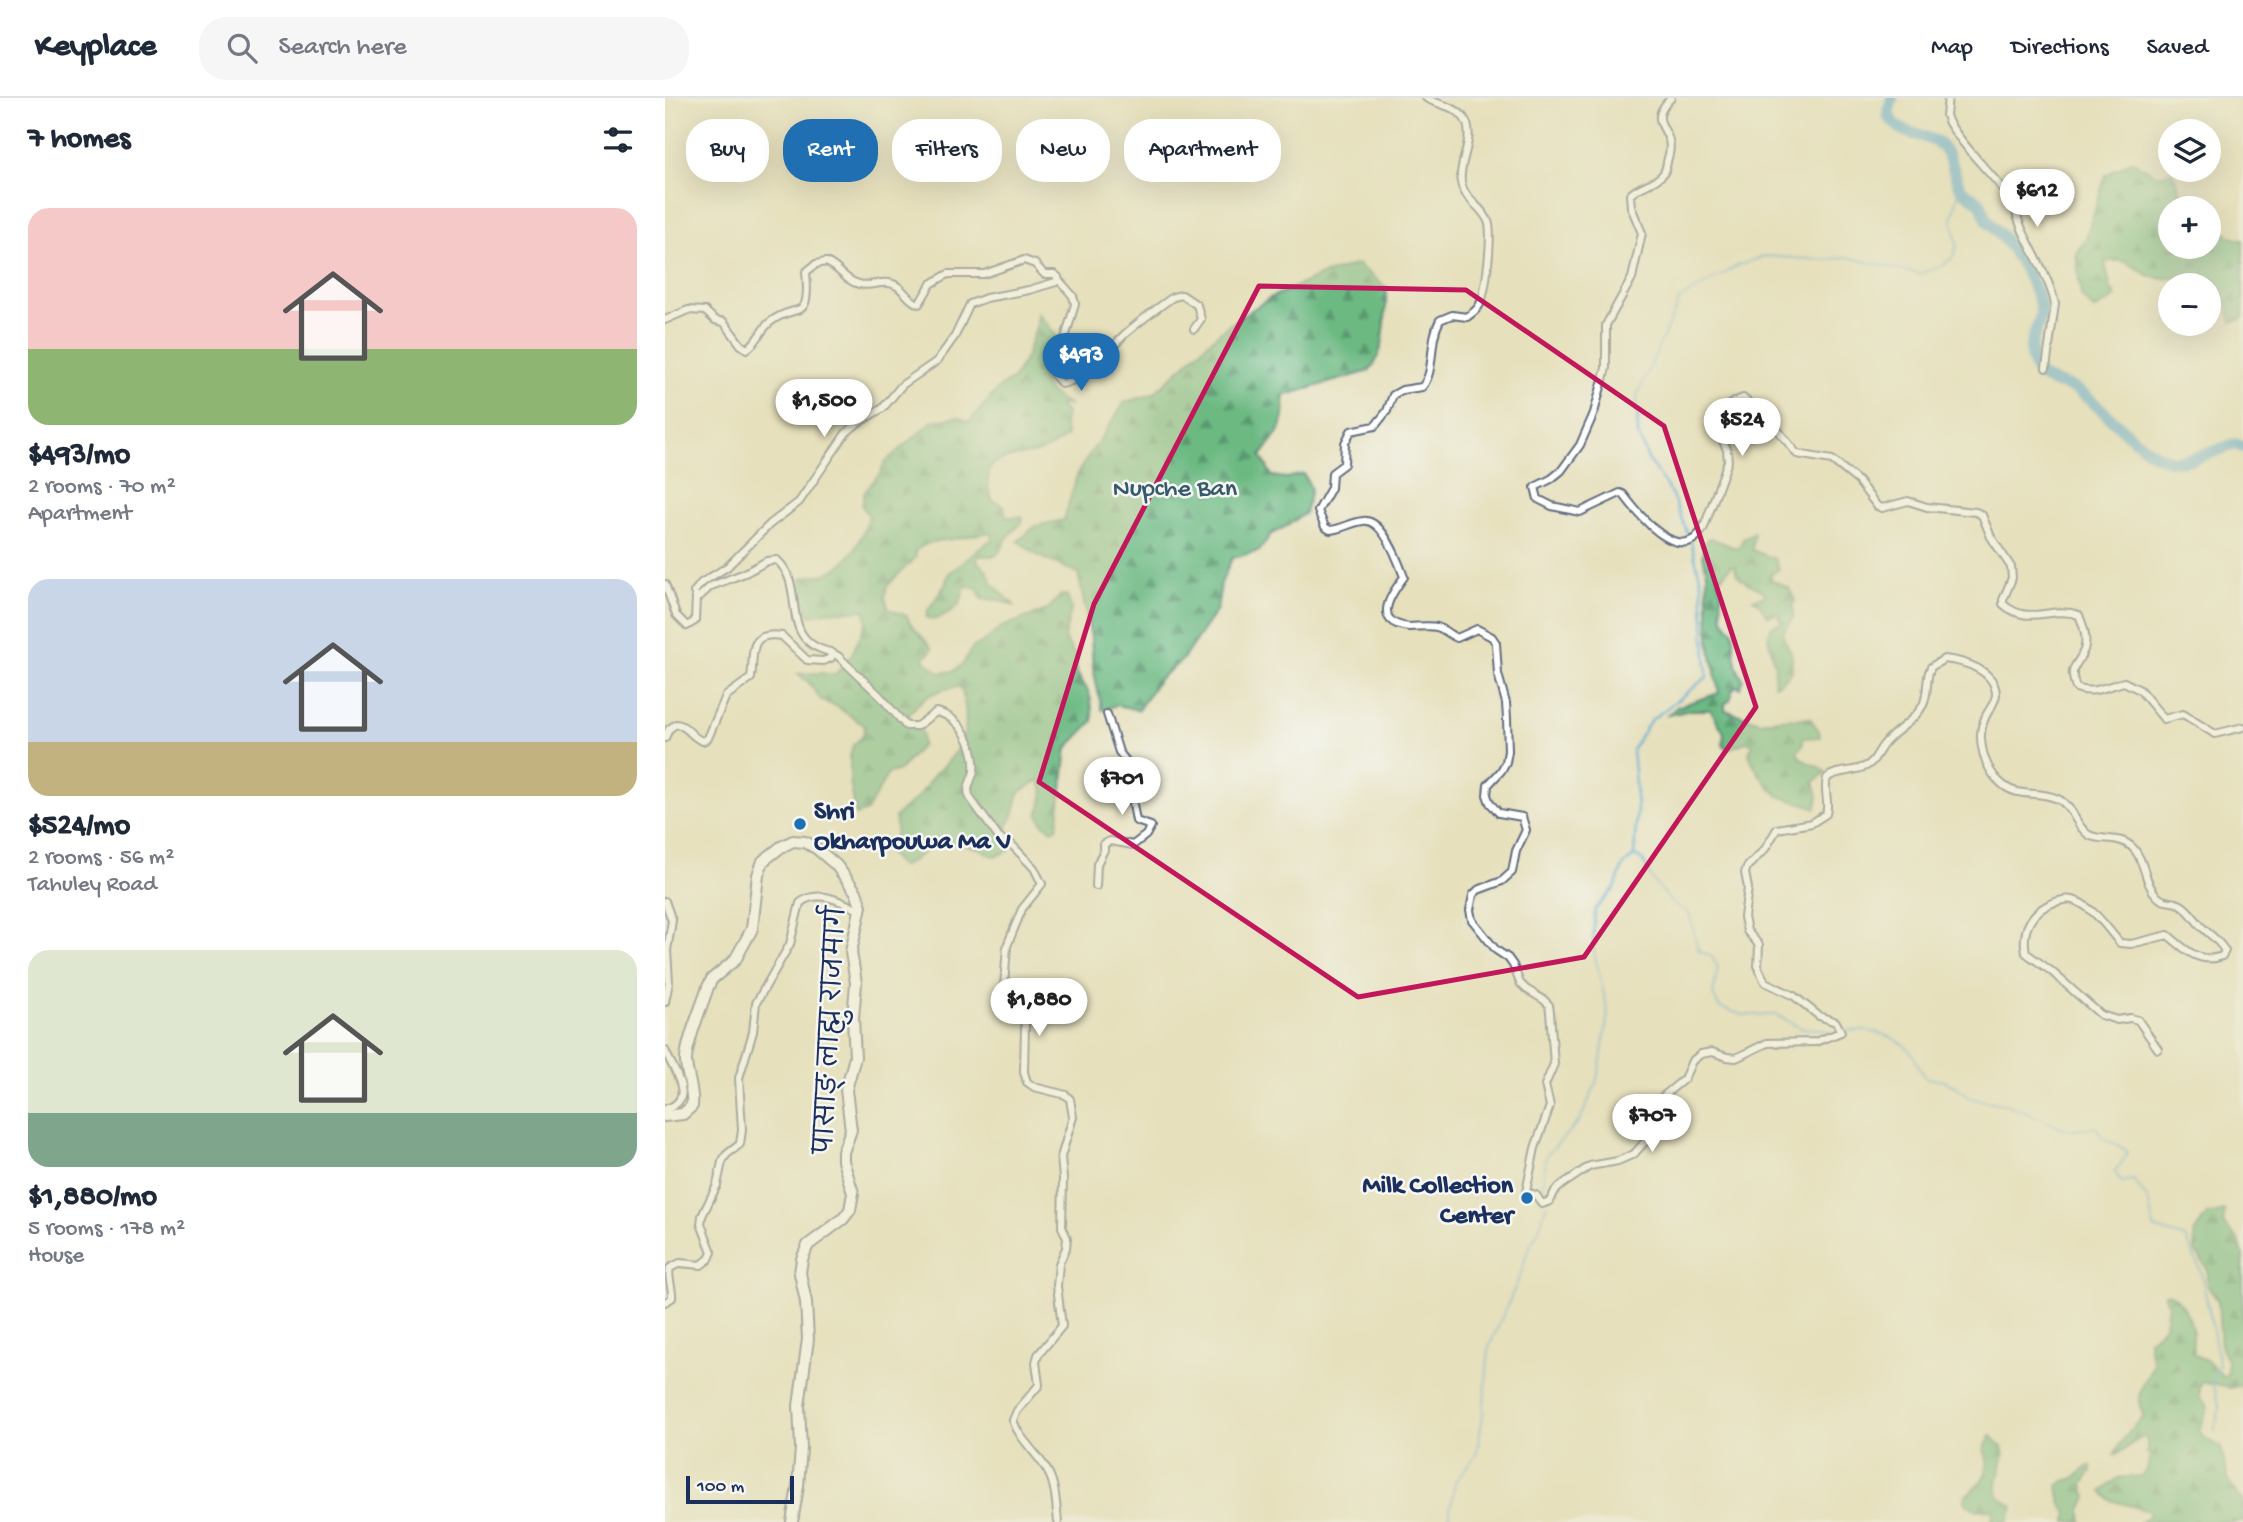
<!DOCTYPE html>
<html lang="en">
<head>
<meta charset="utf-8">
<style>
  body { margin:0; font-family:"Gochi Hand","Playpen Sans Deva",sans-serif; background:#f6f6f7; color:#1f2937; height:100vh; display:flex; flex-direction:column; font-size:26px; white-space:nowrap }
  * { box-sizing:border-box; margin:0 }
  p { font-size:23px; color:#747a83 }
  .icon { flex:none; width:38px; height:38px; fill:none; stroke:currentColor; stroke-width:2; stroke-linecap:round; stroke-linejoin:round }
  .map { position:relative; flex:1; overflow:hidden }
  .sheet { display:flex; flex-direction:column; background:#fff; width:665px }
  .sheet>* { flex:none }
  .hud { position:absolute; left:21px; top:21px; width:665px; height:63px; display:flex; gap:14px }
  .fabs { position:absolute; left:1493px; top:21px; display:grid; gap:14px }
  .fabs a { display:grid; place-items:center; width:63px; height:63px; border-radius:50%; background:#fff; box-shadow:0 7px 28px #0002; font-size:35px }
  .scale { position:absolute; left:21px; bottom:18px; width:108px; box-sizing:border-box; padding-left:7px; border:4px solid #1b2f5e; border-top:0; font-size:19px; line-height:24px; white-space:nowrap; color:#1b2f5e; -webkit-text-stroke:5px #f6f6f2; paint-order:stroke }
  .price { position:absolute; translate:-50% -60px; padding:0 16px; border-radius:24px; background:#fff; color:#222; font-size:23px; line-height:46px; filter:drop-shadow(0 2px 4px #0008) }
  .price::after { content:''; position:absolute; left:50%; top:42px; width:21px; height:16px; margin-left:-10px; background:inherit; clip-path:polygon(0 0,100% 0,50% 100%) }
  .price.current { background:#1f6fb2; color:#fff }
  ul { padding:0; list-style:none }
  li { display:grid; align-content:center; gap:14px; height:371px; padding:0 28px }
  li span { display:grid; place-items:center; height:217px; border-radius:21px; color:#555 }
  li>.icon { margin-inline-start:auto }
  span .icon { width:126px; height:126px; fill:#fffc; stroke-width:1 }
  li b { font-size:30px }
  h2 { display:flex; justify-content:space-between; align-items:center; height:84px; padding:0 28px; font-size:30px }
  .pill { padding:0 24px; border-radius:28px; background:#fff; box-shadow:0 7px 28px #0002; font-size:24px; line-height:63px }
  .pill.current { background:#1f6fb2; color:#fff }
  header { display:flex; align-items:center; gap:42px; box-sizing:border-box; height:98px; padding:0 35px; background:#fff; border-bottom:2px solid #e0e1e3 }
  header strong { font-size:33px }
  nav { display:flex; gap:38px; margin-inline-start:auto; font-size:24px }
  .search { width:490px; height:63px; background:#f6f6f7; display:flex; align-items:center; gap:18px; box-sizing:border-box; padding:0 24px; border-radius:28px; color:#747a83; font-size:26px }
  main { display:flex; flex:1; min-height:0 }
  .map>svg:first-child { display:block }
</style>
</head>
<body>
<header>
<strong>Keyplace</strong>
<div class="search"><svg class="icon" aria-label="search" viewBox="0 0 24 24"><circle cx="10" cy="10" r="6"/><path d="M15 15l6 6"/></svg>Search here</div>
<nav><a>Map</a><a>Directions</a><a>Saved</a></nav>
</header>
<main>
<section class="sheet">
<h2>7 homes<svg class="icon" aria-label="filters" viewBox="0 0 24 24"><path d="M4 7h16M4 17h16"/><circle cx="9" cy="7" r="2"/><circle cx="15" cy="17" r="2"/></svg></h2>
<ul>
<li><span style="background:linear-gradient(#f6c9c9 65%,#8fb573 0)"><svg class="icon" aria-label="home" viewBox="0 0 24 24"><path d="M3 11l9-7 9 7M6 9v11h12V9"/></svg></span><div><b>$493/mo</b><p>2 rooms · 70 m²</p><p>Apartment</p></div></li>
<li><span style="background:linear-gradient(#c9d6e8 75%,#c2b280 0)"><svg class="icon" aria-label="home" viewBox="0 0 24 24"><path d="M3 11l9-7 9 7M6 9v11h12V9"/></svg></span><div><b>$524/mo</b><p>2 rooms · 56 m²</p><p>Tahuley Road</p></div></li>
<li><span style="background:linear-gradient(#dfe7d0 75%,#7fa58c 0)"><svg class="icon" aria-label="home" viewBox="0 0 24 24"><path d="M3 11l9-7 9 7M6 9v11h12V9"/></svg></span><div><b>$1,880/mo</b><p>5 rooms · 178 m²</p><p>House</p></div></li>
</ul>
</section>
<div class="map">
<svg width="1578" height="1424" viewBox="0 0 1578 1424">
  <defs>
    <pattern id="forest-firs" width="22" height="20" patternUnits="userSpaceOnUse" patternTransform="scale(1.75)"><rect width="22" height="20" fill="#6cb982"/><path d="M5 1l3.5 6h-7zM16 11l3.5 6h-7z" fill="#58976e"/></pattern>
  </defs>
  <rect width="100%" height="100%" fill="#f6f6f2"/>
  <filter id="ink" filterUnits="userSpaceOnUse"><feTurbulence type="fractalNoise" baseFrequency=".0143" numOctaves="2"/><feDisplacementMap in="SourceGraphic" scale="14" xChannelSelector="R" yChannelSelector="G"/><feConvolveMatrix kernelMatrix="1 2 1 2 8 2 1 2 1" color-interpolation-filters="sRGB"/></filter>
  <filter id="wash" filterUnits="userSpaceOnUse"><feTurbulence type="fractalNoise" baseFrequency=".00686" numOctaves="4" result="noise"/><feDisplacementMap in="SourceGraphic" scale="28" xChannelSelector="R" yChannelSelector="G"/><feGaussianBlur stdDeviation="1.57" result="paint"/><feColorMatrix in="noise" values="0 0 0 0 0 0 0 0 0 0 0 0 0 0 0 0 0 1.4 0 .05"/><feComposite in="paint" operator="in"/></filter>
  <g filter="url(#wash)">
    <rect width="100%" height="100%" fill="#e6e0bc"/>
    <!-- forest -->
    <g fill="url(#forest-firs)" stroke="#447470" stroke-width="2">
      <path d="M 1467,63 L 1494,78 L 1507,73 C 1513,84 1517,102 1523,110 L 1505,110 L 1505,149 L 1544,149 L 1544,125 C 1555,131 1566,140 1578,142 L 1578,220 L 1567,224 L 1556,188 L 1549,187 L 1551,206 L 1544,210 L 1544,187 L 1532,187 L 1525,177 C 1515,179 1501,182 1491,180 C 1467,174 1470,158 1440,164 L 1445,189 L 1451,199 L 1429,212 L 1416,198 L 1411,154 L 1419,145 L 1441,77 Z"/>
      <path d="M 692,166 L 722,190 C 719,217 723,252 704,273 L 618,298 C 624,326 612,336 596,358 L 607,378 L 621,380 L 639,376 L 646,391 L 640,415 L 622,428 L 606,436 L 594,453 L 567,460 L 556,485 L 552,511 L 517,562 L 494,581 L 473,612 L 452,607 L 437,612 L 428,569 L 426,539 L 413,475 L 375,459 L 353,443 L 371,428 L 399,422 L 413,374 L 460,304 L 488,296 L 558,231 L 605,200 L 654,178 Z"/>
      <path d="M 372,215 C 379,223 393,236 394,247 C 397,275 352,280 406,308 L 394,306 L 401,315 L 399,327 L 402,338 C 393,345 382,353 371,355 C 353,359 343,357 327,367 C 321,381 322,390 328,403 L 339,407 L 341,419 L 357,419 L 358,422 C 354,430 345,434 341,442 C 337,451 338,450 330,458 L 313,458 L 312,463 L 321,471 L 328,486 L 350,508 L 333,502 L 316,501 L 312,490 L 300,488 C 295,509 295,508 277,518 C 270,522 268,523 261,519 L 263,512 L 280,487 L 283,476 L 327,441 L 327,435 C 317,433 309,438 299,439 C 281,443 265,441 250,453 L 251,459 L 222,488 L 220,500 L 224,511 L 242,518 C 246,531 260,539 267,551 L 264,556 L 259,559 L 261,564 L 275,575 L 288,573 L 298,566 L 307,550 L 323,541 L 336,529 L 382,512 L 396,497 L 402,497 L 406,511 L 399,540 L 412,561 C 407,579 422,585 425,599 C 427,607 427,615 428,623 L 402,650 L 392,731 L 388,732 L 378,726 L 373,716 C 379,703 380,694 374,682 L 354,695 L 348,718 L 342,728 L 345,752 C 320,765 327,752 309,749 C 301,747 289,745 281,745 C 266,745 250,763 236,769 L 221,753 C 230,741 233,734 230,719 C 237,711 244,707 251,701 C 260,693 264,681 272,674 C 302,648 306,627 296,589 C 275,590 256,598 244,617 L 247,628 L 257,635 L 257,647 L 234,673 L 223,675 L 202,713 L 191,717 L 185,683 L 185,659 L 188,647 L 197,639 L 200,628 L 171,608 L 157,603 L 142,583 L 133,576 L 157,575 L 170,577 L 187,556 L 202,523 L 199,512 C 180,514 162,511 145,518 L 135,494 L 136,481 C 147,476 155,479 163,475 C 186,465 197,441 204,418 L 197,408 L 199,395 L 215,375 L 220,364 L 268,323 L 293,319 L 304,324 L 336,288 L 348,281 L 360,261 L 372,226 Z"/>
      <path d="M 1089,434 L 1087,452 L 1110,461 L 1114,471 L 1105,477 L 1107,482 L 1124,490 L 1130,502 L 1128,507 L 1129,518 L 1119,533 L 1118,539 L 1127,556 L 1127,573 L 1115,585 L 1109,587 L 1110,568 L 1103,539 L 1107,528 L 1118,524 L 1114,520 L 1114,515 L 1103,518 L 1093,504 L 1088,501 L 1100,498 L 1100,495 C 1089,486 1070,483 1070,468 L 1066,468 L 1053,483 C 1063,503 1047,515 1068,533 C 1070,550 1068,567 1078,581 L 1076,590 L 1071,588 L 1067,592 C 1067,599 1066,602 1060,606 L 1060,612 L 1095,624 L 1113,621 L 1145,620 L 1154,633 L 1155,639 L 1138,640 L 1138,646 L 1132,655 C 1138,666 1151,665 1161,674 L 1149,684 L 1153,698 L 1151,710 C 1143,706 1117,701 1113,697 C 1103,689 1087,668 1084,655 L 1088,647 L 1087,645 L 1081,644 L 1063,651 L 1058,647 L 1059,635 L 1046,612 L 1026,612 L 1003,617 L 1012,609 L 1054,595 L 1044,543 L 1042,475 L 1038,457 L 1040,445 L 1045,440 L 1073,451 L 1078,441 Z"/>
      <path d="M 1560,1113 L 1558,1126 L 1574,1143 L 1578,1157 L 1578,1286 L 1565,1290 L 1536,1284 L 1534,1298 L 1543,1309 L 1534,1333 L 1540,1340 L 1556,1349 C 1559,1367 1563,1391 1578,1402 L 1578,1424 L 1476,1424 L 1486,1416 L 1484,1413 L 1446,1402 L 1437,1394 L 1453,1380 C 1472,1377 1483,1385 1485,1357 L 1482,1355 L 1482,1341 L 1479,1339 C 1467,1343 1461,1353 1449,1357 C 1456,1342 1465,1330 1479,1319 C 1467,1294 1481,1286 1489,1264 L 1484,1252 L 1484,1242 L 1500,1227 L 1503,1205 L 1499,1197 L 1503,1195 C 1517,1199 1528,1225 1528,1239 C 1528,1247 1526,1249 1529,1257 L 1540,1261 L 1559,1279 L 1562,1276 L 1562,1262 L 1556,1251 L 1553,1203 L 1542,1186 L 1542,1170 L 1530,1153 L 1529,1135 L 1542,1117 Z"/>
      <path d="M 1326,1337 L 1337,1349 L 1339,1357 L 1332,1385 L 1334,1399 L 1348,1409 L 1343,1424 L 1327,1424 L 1328,1411 L 1312,1412 L 1300,1405 L 1300,1398 C 1316,1387 1329,1372 1319,1352 Z"/>
      <polygon points="1423,1368 1427,1368 1427,1375 1425,1374 1418,1387 1422,1399 1416,1412 1417,1424 1402,1424 1403,1415 1396,1406 1393,1388 1399,1383 1408,1381"/>
    </g>
    <g fill="none" stroke-linecap="round" stroke-linejoin="round">
      <!-- stream -->
      <g stroke="#5aa8d3" stroke-width="2">
        <polyline points="1024,439 1006,395 984,363 973,337 972,298 1015,201 1072,168 1100,158 1159,162 1181,159 1254,176 1279,167 1289,158 1292,147 1287,121 1295,90"/>
        <polyline points="969,758 978,762 986,780 1008,806 1024,815 1033,852 1046,858 1053,869 1048,896 1054,909 1078,917 1111,917 1136,930 1156,931 1166,935"/>
        <path d="M 1178,934 C 1201,929 1231,936 1247,955 C 1253,963 1253,972 1261,980 L 1279,983 L 1292,989 L 1305,1000 L 1343,1007 L 1392,1028 L 1408,1032 L 1431,1029 C 1442,1049 1452,1042 1463,1055 L 1450,1074 L 1456,1084 L 1469,1082 L 1483,1102 L 1489,1130 L 1521,1140 L 1536,1174 L 1549,1237 L 1554,1267 L 1547,1283 L 1555,1309 L 1549,1333"/>
        <polyline points="881,1100 878,1086 881,1058 915,1022 931,986 936,962 943,915 928,849 930,811 950,790 958,768 969,758 972,709 967,652 985,623 1042,579 1037,486 1026,444"/>
        <polyline points="783,1424 790,1384 811,1357 818,1317 824,1249 856,1176 863,1151 873,1134 882,1106"/>
      </g>
      <!-- river -->
      <path stroke="#5aa8d3" stroke-width="12" d="M 1227,0 L 1223,17 C 1240,42 1253,32 1273,45 C 1286,55 1288,73 1294,87 C 1297,95 1308,98 1314,104 C 1319,109 1319,117 1323,123 C 1330,133 1341,141 1347,151 C 1356,165 1376,197 1376,214 C 1375,233 1358,245 1370,270 C 1378,286 1397,284 1411,292 C 1441,309 1471,353 1504,362 C 1521,367 1554,351 1570,346 L 1578,349"/>
    </g>
  </g>
  <g filter="url(#ink)">
    <g fill="none" stroke-linecap="round" stroke-linejoin="round">
      <defs>
        <g id="street">
          <path d="M 761,0 C 773,7 791,8 799,20 C 812,39 793,63 796,84 C 799,102 816,107 823,123 C 828,135 821,197 814,208 C 811,213 806,216 802,219 L 787,217 L 775,222 C 763,244 771,273 757,289 L 737,292 L 728,297 L 722,313 L 710,328 L 686,333 L 680,345 L 679,366 L 667,375 L 666,390 L 653,413 L 660,429 L 665,432 C 677,431 687,424 698,423 C 718,420 734,465 739,479 C 726,496 706,525 744,529 C 753,529 763,527 772,529 C 779,531 785,537 792,540 L 812,531 L 827,539 L 831,545 L 833,576 L 841,605 L 842,621 L 843,653 L 841,664 L 836,673 L 823,687 L 822,697 L 825,705 L 834,715 L 857,719 L 861,732 L 851,753 L 847,774 L 837,783 L 813,792 L 808,797 L 805,812 L 807,822 L 831,852 L 843,860 L 848,867 L 855,885 L 861,891 L 879,902 L 884,907 L 885,914 L 889,966 L 880,987 L 885,1008 L 870,1050 L 861,1094 L 871,1097 L 877,1106 L 885,1103 L 890,1093 L 898,1086 L 925,1068 L 953,1063 L 969,1056 L 984,1039 L 996,1000 L 1019,981 L 1027,963 L 1036,956 L 1047,954 L 1062,959 L 1071,960 L 1102,945 L 1150,944 L 1176,934 L 1171,924 L 1154,918 L 1129,898 L 1100,884 L 1093,869 L 1094,847 L 1082,833 L 1079,819 L 1083,790 L 1080,775 L 1082,769 L 1100,751 L 1112,731 L 1147,725 L 1161,716 C 1165,704 1158,692 1162,680 C 1172,671 1190,675 1203,667 C 1211,662 1213,653 1219,646 C 1230,632 1250,623 1258,607 C 1263,597 1261,585 1264,574 L 1266,569 L 1279,561 C 1299,563 1330,572 1331,596 C 1331,605 1323,612 1320,620 C 1310,641 1320,673 1338,687 C 1354,700 1373,692 1393,701 C 1409,709 1410,728 1424,737 C 1437,744 1455,736 1469,751 C 1481,765 1479,785 1492,798 C 1499,806 1508,802 1516,807 C 1526,813 1530,823 1538,830 C 1546,838 1554,842 1560,853 L 1557,858 C 1535,867 1518,850 1503,837 L 1466,846 L 1455,845 C 1443,831 1429,810 1411,803 C 1403,800 1398,802 1390,804 C 1367,812 1356,831 1361,855 L 1386,873 L 1436,917 L 1452,922 L 1465,920 L 1473,922 L 1493,951"/>
          <path d="M 1006,0 C 978,28 1013,29 1003,60 C 1001,66 1002,71 998,76 C 989,87 974,87 965,97 L 966,109 L 977,135 L 967,180 L 941,227 L 941,270 L 929,315 L 915,347 L 896,373 L 886,381 L 870,389 L 873,401 L 887,408 L 915,414 L 955,395 L 958,396 C 974,417 1016,471 1039,429 L 1063,363 L 1062,352 L 1052,330 C 1056,315 1062,305 1078,300 L 1108,326 L 1132,356 L 1167,362 L 1193,383 L 1212,408 L 1217,410 L 1243,403 L 1262,409 L 1311,414 L 1317,417 L 1326,439 L 1346,469 L 1347,480 L 1338,502 L 1338,506 C 1364,529 1386,507 1414,517 C 1418,527 1423,540 1419,552 C 1412,570 1403,567 1411,590 C 1427,597 1443,588 1459,584 L 1475,592 L 1499,621 L 1518,616 L 1550,636 L 1578,629"/>
          <path d="M 1283,0 L 1281,17 L 1283,23 C 1297,48 1324,73 1342,96 C 1349,105 1352,120 1357,131 C 1368,156 1384,179 1390,206 L 1381,270"/>
          <path d="M 393,181 L 408,198 L 410,206 L 390,274 L 389,277 L 397,286 C 426,279 440,256 460,236 C 475,223 491,211 508,199 L 517,197 L 532,207 L 536,221 L 529,231"/>
          <path d="M 0,222 L 23,212 L 40,213 L 50,222 L 59,224 L 76,247 L 82,251 C 92,245 95,233 104,225 C 131,202 146,228 141,174 L 151,166 L 161,164 C 174,169 180,183 194,186 C 207,190 219,180 232,188 C 241,194 244,203 254,206 L 266,186 L 283,176 L 319,176 L 359,162 L 370,166 L 379,176 L 389,176 L 393,179 L 391,184 L 364,192 L 321,200 L 305,206 L 290,238 L 272,263 L 237,287 L 218,310 L 193,325 L 181,335 L 134,404 L 105,426 L 62,469 L 36,485 L 29,494 L 31,499 L 34,499 L 46,488 L 80,475 L 102,463 L 112,462 C 143,490 111,541 165,554 L 166,560 L 158,563 L 142,562 L 117,538 C 81,533 90,556 86,580 L 61,598 L 43,640 L 38,643 C 27,641 23,627 11,626 L 4,631 L 0,640"/>
          <polyline points="0,486 11,517 22,528 30,523 31,499"/>
          <path d="M 165,554 L 173,558 L 215,598 L 241,628 L 252,628 L 271,614 C 296,619 311,648 309,673 C 307,683 300,689 305,700 L 334,740 L 346,746 L 369,770 L 377,786 L 357,811 L 342,848 L 339,888 L 346,905 L 360,926 L 359,974 L 362,984 L 369,989 L 401,997 L 405,1001 L 408,1019 L 396,1059 L 398,1081 L 397,1129 L 402,1140 L 401,1150 L 394,1166 L 392,1188 L 397,1228 L 373,1257 L 371,1264 L 374,1287 L 352,1313 L 348,1322 C 354,1342 373,1355 383,1374 C 391,1388 391,1407 393,1424"/>
          <polyline points="431,788 432,766 439,752 439,746 445,743 468,747 481,737 486,728 471,723 465,690 466,669 454,654 442,616"/>
          <polyline points="0,803 7,823 2,852 4,884 0,904"/>
          <path d="M 0,952 C 8,973 33,1002 0,1011"/>
          <path d="M 0,1204 L 7,1200 C 8,1190 2,1179 5,1170 L 15,1165 L 36,1167 L 44,1161 L 47,1154 L 36,1126 L 37,1118 L 52,1087 L 57,1064 L 61,1057 L 75,1046 L 77,1032 L 74,980 L 88,934 L 91,905 L 125,846 L 135,805 C 153,790 178,804 196,813"/>
        </g>
        <path id="primary" d="M 0,1018 L 18,1016 L 27,1008 C 29,992 22,979 21,964 C 20,947 37,908 43,889 L 47,881 L 70,862 L 87,831 L 93,777 L 98,763 L 116,749 L 128,743 L 140,744 L 151,750 L 171,767 L 191,794 L 196,808 L 186,854 L 191,885 L 188,920 L 190,959 L 181,992 L 186,1032 L 178,1054 L 178,1063 L 188,1095 L 185,1112 L 178,1121 L 143,1147 L 137,1161 L 135,1175 L 141,1204 L 143,1241 L 134,1308 L 136,1350 L 133,1388 L 127,1424"/>
      </defs>
      <!-- street casing -->
      <use href="#street" stroke="#626d7f" stroke-width="10"/>
      <!-- primary casing -->
      <use href="#primary" stroke="#626d7f" stroke-width="14"/>
      <!-- street -->
      <use href="#street" stroke="#fff" stroke-width="6"/>
      <!-- primary -->
      <use href="#primary" stroke="#fff" stroke-width="10"/>
    </g>
  </g>
  <!-- marked area -->
  <path d="M0 0H1578V1424H0ZM 594,188 L 801,192 L 999,328 L 1091,609 L 919,859 L 693,899 L 374,684 L 429,506 Z" fill="#e6e0bc" fill-opacity=".55" fill-rule="evenodd"/>
  <path fill="none" stroke="#c2185b" stroke-width="5" stroke-linejoin="round" d="M 594,188 L 801,192 L 999,328 L 1091,609 L 919,859 L 693,899 L 374,684 L 429,506 Z"/>
  <!-- markers -->
  <g fill="#1f6fb2" stroke="#f6f6f2" stroke-width="2.5">
    <circle cx="135" cy="726" r="7"/>
    <circle cx="862" cy="1100" r="7"/>
  </g>
  <g text-anchor="middle" stroke-width="5" stroke-linejoin="round" paint-order="stroke">
    <!-- park labels -->
    <g font-size="26" fill="#365a6d" stroke="#f6f6f2">
      <text x="510" y="397">Nupche Ban</text>
    </g>
    <!-- poi labels -->
    <g font-size="26" font-weight="bold" fill="#1b2f5e" stroke="#f6f6f2" text-anchor="start">
      <text x="149" y="720">Shri<tspan x="149" dy="30">Okharpouwa Ma V</tspan></text>
      <text x="848" y="1094" text-anchor="end">Milk Collection<tspan x="848" dy="30">Center</tspan></text>
    </g>
    <!-- street labels -->
    <g font-size="26" fill="#1b2f5e" stroke="#f6f6f2">
      <text transform="translate(164 932) rotate(-87)" y="9">पासाङ् लाह्मु राजमार्ग</text>
    </g>
  </g>
</svg>
<div class="fabs">
<a><svg class="icon" aria-label="layers" viewBox="0 0 24 24"><path d="M12 4l9 5-9 5-9-5zM3 14l9 5 9-5"/></svg></a>
<a>+</a>
<a>−</a>
</div>
<div class="scale">100 m</div>
<b class="price" style="left:1372px;top:131px">$612</b>
<b class="price current" style="left:416px;top:295px">$493</b>
<b class="price" style="left:159px;top:341px">$1,500</b>
<b class="price" style="left:1077px;top:360px">$524</b>
<b class="price" style="left:457px;top:719px">$701</b>
<b class="price" style="left:374px;top:940px">$1,880</b>
<b class="price" style="left:987px;top:1056px">$707</b>
<div class="hud">
<a class="pill">Buy</a>
<a class="pill current">Rent</a>
<a class="pill">Filters</a>
<a class="pill">New</a>
<a class="pill">Apartment</a>
</div>
</div>
</main>
</body>
</html>
